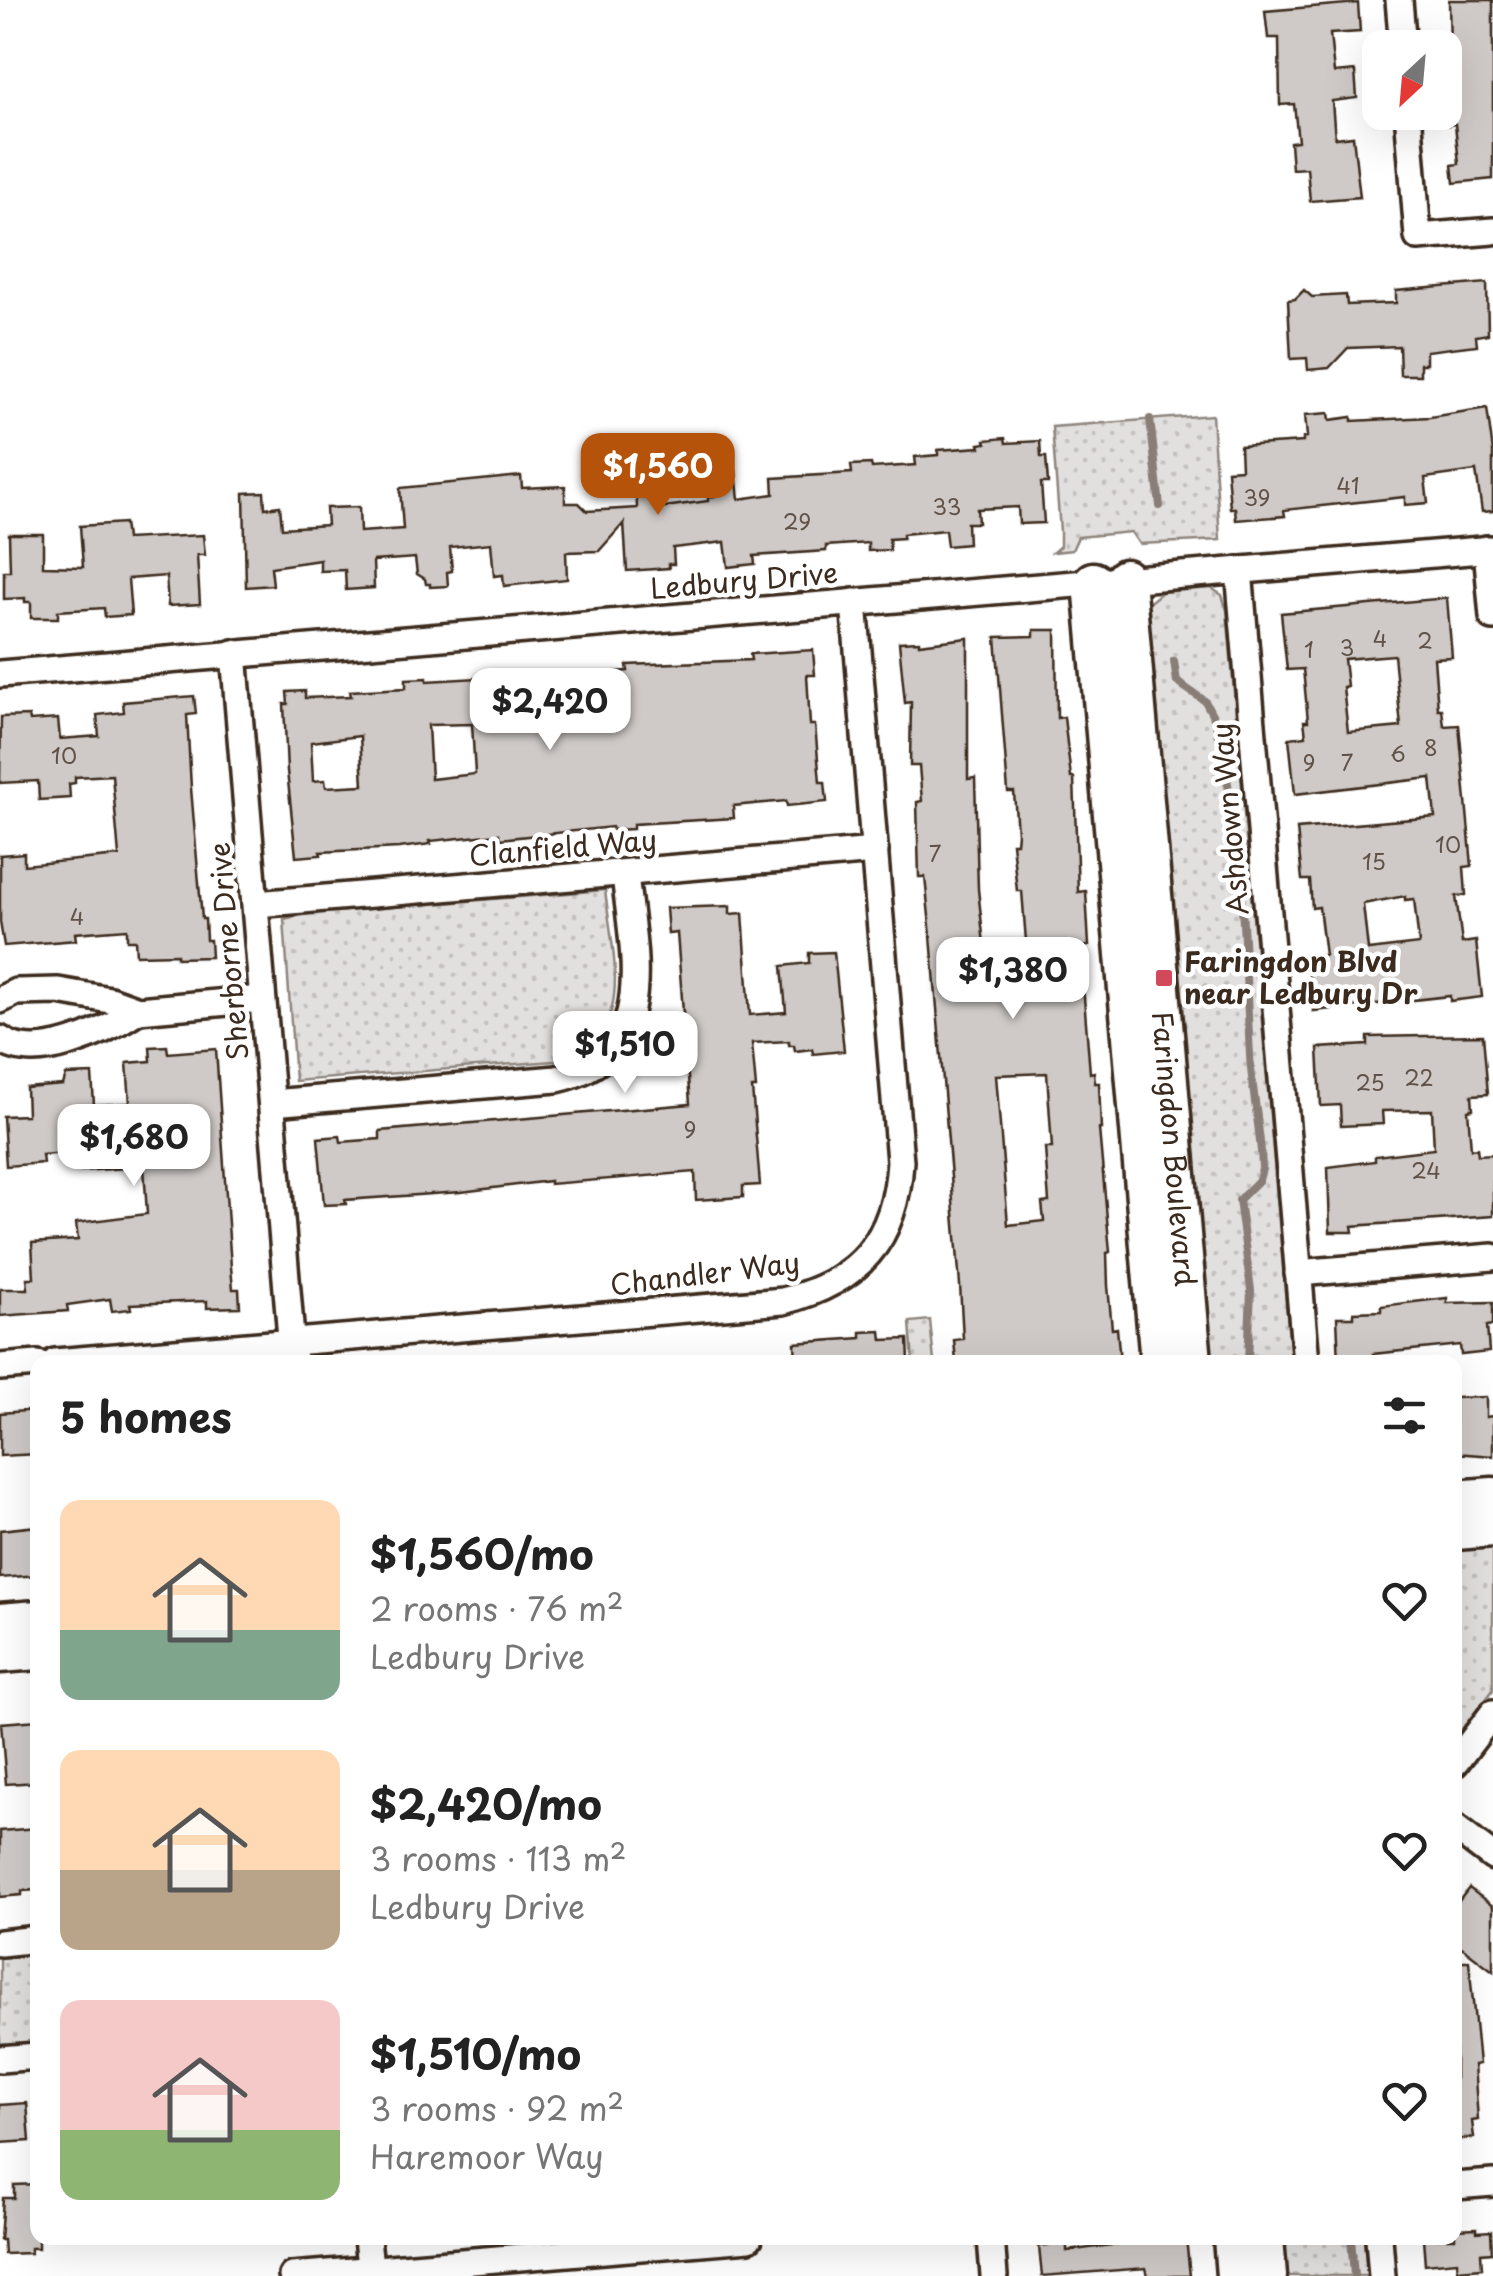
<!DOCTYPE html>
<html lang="en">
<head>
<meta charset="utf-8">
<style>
  body { margin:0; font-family:"Playpen Sans",sans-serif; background:#f2f2f2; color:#222; height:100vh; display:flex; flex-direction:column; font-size:38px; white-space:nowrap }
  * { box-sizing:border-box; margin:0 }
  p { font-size:32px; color:#767676 }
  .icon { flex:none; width:55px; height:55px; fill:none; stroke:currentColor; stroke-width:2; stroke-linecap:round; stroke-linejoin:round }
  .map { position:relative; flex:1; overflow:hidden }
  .panel { position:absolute; left:30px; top:1355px; width:1432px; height:890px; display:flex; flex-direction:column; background:#fff; border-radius:20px; box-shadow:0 10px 40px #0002 }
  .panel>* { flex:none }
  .needle { width:65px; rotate:206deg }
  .buttons { position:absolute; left:1362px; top:30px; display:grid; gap:20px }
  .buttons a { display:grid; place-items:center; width:100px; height:100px; border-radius:20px; background:#fff; box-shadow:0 10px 40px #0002; font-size:50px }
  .price { position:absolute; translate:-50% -85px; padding:0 22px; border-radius:20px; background:#fff; color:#222; font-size:32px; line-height:65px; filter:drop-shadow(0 2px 5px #0008) }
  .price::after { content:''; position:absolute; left:50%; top:60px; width:30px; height:22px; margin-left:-15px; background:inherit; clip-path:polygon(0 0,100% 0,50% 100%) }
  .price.active { background:#b45309; color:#fff }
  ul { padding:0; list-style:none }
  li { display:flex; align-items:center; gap:30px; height:250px; padding:0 30px }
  li span { display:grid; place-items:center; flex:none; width:280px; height:200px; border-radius:20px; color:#555 }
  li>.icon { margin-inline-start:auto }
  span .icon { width:120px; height:120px; fill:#fffc; stroke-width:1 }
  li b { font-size:42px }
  h2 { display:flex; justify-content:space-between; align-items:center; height:120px; padding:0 30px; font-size:42px }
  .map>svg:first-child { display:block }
</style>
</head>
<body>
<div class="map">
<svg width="1493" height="2276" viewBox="0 0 1493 2276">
  <defs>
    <pattern id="park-dots" width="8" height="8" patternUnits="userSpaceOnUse" patternTransform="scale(2.5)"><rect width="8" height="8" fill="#e2e0de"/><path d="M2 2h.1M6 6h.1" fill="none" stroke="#c3c0be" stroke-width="1.8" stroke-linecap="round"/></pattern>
  </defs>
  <rect width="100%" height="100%" fill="#fff"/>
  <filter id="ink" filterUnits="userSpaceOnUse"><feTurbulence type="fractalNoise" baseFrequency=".01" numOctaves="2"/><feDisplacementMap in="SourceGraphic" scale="20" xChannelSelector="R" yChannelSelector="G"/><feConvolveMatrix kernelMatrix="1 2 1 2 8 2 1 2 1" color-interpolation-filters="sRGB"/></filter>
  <g filter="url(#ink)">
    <!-- park -->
    <g fill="url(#park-dots)" stroke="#8e857e" stroke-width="2.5">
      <polygon points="1212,415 1220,540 1139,544 1131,532 1078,537 1072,550 1053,552 1060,546 1060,531 1052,427"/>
      <polygon points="1211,588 1222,595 1227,610 1291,1362 1203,1362 1146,605 1162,592"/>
      <path d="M 605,890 C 612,954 640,1041 554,1061 L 295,1081 L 284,919 L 307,914 Z"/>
      <polygon points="930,1320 934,1362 913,1362 910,1322"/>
      <polygon points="1493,1540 1493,1690 1455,1740 1455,1543"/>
      <polygon points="37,1955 37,2041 0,2044 0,1958"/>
      <polygon points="1276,2238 1364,2238 1367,2276 1280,2276"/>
    </g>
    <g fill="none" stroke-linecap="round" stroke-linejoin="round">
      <!-- stream -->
      <g stroke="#887e77" stroke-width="8">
        <polyline points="1150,419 1160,506"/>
        <path d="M 1174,661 L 1177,682 L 1205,701 L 1215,720 C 1242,829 1244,943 1250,1055 C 1252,1093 1261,1131 1262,1169 L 1259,1180 L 1239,1200 L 1251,1290 L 1248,1362"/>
        <polyline points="1351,2238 1354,2276"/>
      </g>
    </g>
    <!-- building -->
    <g fill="#cfcac7" stroke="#3b2a1e" stroke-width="2.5" fill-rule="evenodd">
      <polygon points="1449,0 1493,0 1493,179 1454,183 1452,165 1459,164 1455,124 1448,125 1445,98 1445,52 1450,52"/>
      <polygon points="1358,3 1360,32 1330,34 1334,73 1355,71 1357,98 1332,101 1335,138 1353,136 1360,197 1310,201 1307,168 1292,169 1290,142 1298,141 1294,104 1280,105 1279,38 1268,38 1265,11"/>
      <polygon points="1487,283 1488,334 1476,336 1477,345 1426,351 1426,364 1420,364 1420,375 1400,375 1399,346 1348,348 1329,368 1308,370 1307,358 1291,359 1288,300 1295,299 1304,290 1312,297 1346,295 1347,305 1396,303 1396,291"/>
      <polygon points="1487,408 1493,452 1493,511 1482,512 1476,471 1425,478 1428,503 1405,505 1405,497 1284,510 1285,516 1236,520 1235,508 1230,508 1227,470 1241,469 1240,446 1303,442 1303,438 1307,437 1305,415 1329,413 1330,420 1352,417 1352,421 1430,417"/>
      <polygon points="1005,438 1006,443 1040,441 1041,457 1046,457 1048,483 1041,483 1044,523 1019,524 1018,507 977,509 978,523 967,523 968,544 947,546 945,530 903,534 903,538 889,539 890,550 868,551 868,543 826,546 826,551 754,556 755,564 728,567 725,542 673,548 674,564 668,564 669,568 627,571 624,523 599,551 566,552 567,579 504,586 503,575 494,576 491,543 450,547 452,571 447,572 448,586 430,587 430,584 426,584 425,579 417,574 415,558 373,561 374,588 346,590 345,570 320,571 320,560 271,567 273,585 246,587 244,493 264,492 265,508 280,506 282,528 327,525 326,508 359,507 360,532 403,529 400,488 521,476 522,488 565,486 565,503 579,503 587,511 637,508 635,458 654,457 654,471 662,471 664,507 708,501 708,497 715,496 713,474 736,472 739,499 774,494 773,478 852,473 851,465 871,464 872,468 916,465 915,457 938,455 938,450 980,447 979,444 986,443 985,440"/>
      <polygon points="124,523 126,539 203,535 205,555 197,555 200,604 168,606 166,576 128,579 131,615 105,617 104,608 58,611 58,618 31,618 31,602 25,602 25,598 4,599 4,571 10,571 9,534 43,534 43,566 83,567 80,526"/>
      <path d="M 1447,598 L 1452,657 L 1434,658 L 1438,709 L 1442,709 L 1444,726 L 1459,725 L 1472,866 L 1464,867 L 1466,895 L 1456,896 L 1462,943 L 1476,941 L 1482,997 L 1450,1001 L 1450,996 L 1313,1011 L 1307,956 L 1325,955 L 1319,907 L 1312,908 L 1310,880 L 1302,880 L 1297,829 L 1435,817 L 1431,778 L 1295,794 L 1289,738 L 1306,736 L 1304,721 L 1308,721 L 1303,669 L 1287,670 L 1281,613 ZM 1394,655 L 1401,727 L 1348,732 L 1343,687 L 1347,686 L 1344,659 ZM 1405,896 L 1405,900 L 1414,899 L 1419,944 L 1368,950 L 1363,904 Z"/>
      <path d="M 1034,630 L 1056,630 L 1057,718 L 1064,717 L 1071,778 L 1074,778 L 1078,892 L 1086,891 L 1089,946 L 1080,947 L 1090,1073 L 1094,1072 L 1095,1083 L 1099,1083 L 1101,1129 L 1099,1129 L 1110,1252 L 1107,1253 L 1108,1286 L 1112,1329 L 1117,1328 L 1120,1362 L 956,1362 L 954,1340 L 963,1339 L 960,1285 L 931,936 L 925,877 L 919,877 L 917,802 L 922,801 L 919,766 L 910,766 L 911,702 L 905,703 L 899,642 L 919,641 L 919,644 L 968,638 L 968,779 L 975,778 L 978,889 L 987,972 L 1023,965 L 1022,954 L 1027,954 L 1022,891 L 1017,891 L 1012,843 L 1016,843 L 1017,833 L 1014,792 L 1008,792 L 996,637 L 1034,636 ZM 1047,1073 L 1052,1148 L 1045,1148 L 1049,1202 L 1042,1203 L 1044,1221 L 1008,1225 L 996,1075 Z"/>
      <path d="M 813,650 L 815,675 L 807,675 L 810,725 L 815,725 L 820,782 L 825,782 L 827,802 L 787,806 L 786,801 L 733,806 L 734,818 L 633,824 L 633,829 L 613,830 L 612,827 L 499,839 L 499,834 L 430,841 L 431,844 L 399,848 L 320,852 L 321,855 L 296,857 L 287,771 L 284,704 L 288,704 L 287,692 L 305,691 L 305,698 L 351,696 L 350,691 L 406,688 L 406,679 L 427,678 L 427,681 L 478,678 L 478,685 L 514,683 L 513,676 L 534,674 L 534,678 L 628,671 L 627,665 L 751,660 L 750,654 ZM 472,724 L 475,774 L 431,779 L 428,725 ZM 360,736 L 363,785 L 326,787 L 325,780 L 313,781 L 311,742 Z"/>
      <polygon points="194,696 196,714 187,715 191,788 202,919 205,919 206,940 210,940 211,957 177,958 177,954 136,955 135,940 127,940 127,929 75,933 76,940 4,946 0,922 0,855 24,853 24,865 119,856 112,775 75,777 75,783 69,784 70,798 39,800 38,781 0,783 1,717 29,716 30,721 58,719 60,739 99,736 97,715 124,712 123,702"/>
      <polygon points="730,906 730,914 743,913 750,1015 786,1012 782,966 809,963 809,953 834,952 844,1051 813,1054 812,1049 795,1051 794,1045 789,1045 789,1041 752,1043 756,1088 752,1088 760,1185 743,1186 743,1197 696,1200 695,1172 550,1184 550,1181 461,1192 345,1200 346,1204 324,1205 318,1138 340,1136 341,1142 380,1139 380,1131 690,1104 677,933 668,934 666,908"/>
      <polygon points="1483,1035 1488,1094 1472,1095 1473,1109 1468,1110 1471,1149 1477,1148 1478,1155 1493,1154 1493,1216 1352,1226 1353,1232 1330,1232 1328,1167 1375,1161 1375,1156 1434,1149 1432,1110 1382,1111 1383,1124 1341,1126 1340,1105 1321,1106 1318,1048 1368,1045 1368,1037"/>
      <polygon points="167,1046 168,1053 216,1049 231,1267 233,1289 239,1289 240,1307 207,1308 207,1301 130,1304 131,1309 112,1311 110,1299 67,1305 68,1311 0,1316 0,1289 28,1289 27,1278 34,1278 32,1243 78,1240 76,1223 147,1214 144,1167 80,1171 78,1152 42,1155 43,1163 6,1166 3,1116 27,1115 26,1088 63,1085 66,1075 92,1074 94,1105 130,1103 127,1063 151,1061 150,1047"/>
      <polygon points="1447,1298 1447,1303 1493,1302 1493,1325 1487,1326 1489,1352 1461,1355 1460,1345 1373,1354 1373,1358 1361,1359 1361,1362 1339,1362 1337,1317 1354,1317 1354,1312 1381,1311 1381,1306"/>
      <polygon points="881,1331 882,1340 908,1339 909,1362 796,1362 795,1343 861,1338 861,1332"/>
      <polygon points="1486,1397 1486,1417 1493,1416 1493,1456 1455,1453 1455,1398"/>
      <polygon points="38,1410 38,1454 0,1456 0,1413"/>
      <polygon points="38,1526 38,1575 0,1578 0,1530"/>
      <polygon points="38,1720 38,1782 6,1784 1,1723"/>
      <polygon points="38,1828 38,1890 22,1891 22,1895 0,1897 0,1831"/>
      <polygon points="1469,1888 1493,1906 1493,1971 1455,1942 1455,1906"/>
      <polygon points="1455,1961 1469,1961 1479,2064 1474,2065 1478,2120 1472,2121 1474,2138 1455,2140"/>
      <polygon points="27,2103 30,2141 0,2143 0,2105"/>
      <polygon points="38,2184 38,2248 30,2248 30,2253 4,2254 3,2240 0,2240 3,2198 14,2198 14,2185"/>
      <polygon points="1477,2228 1477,2232 1491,2231 1492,2252 1481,2253 1482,2268 1458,2270 1457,2261 1425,2264 1423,2238 1455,2238 1455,2229"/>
      <polygon points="1163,2238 1186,2238 1190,2276 1148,2276 1146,2268 1042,2276 1039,2246 1067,2243 1067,2251"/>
    </g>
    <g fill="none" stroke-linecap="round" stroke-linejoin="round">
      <defs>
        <g id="street">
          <polyline points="1399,0 1403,48"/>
          <polyline points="1408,112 1418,237 1493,231"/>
          <polyline points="1487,549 1493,617"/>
          <polyline points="1239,570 1306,1362"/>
          <polyline points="234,653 293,1362"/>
          <polyline points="0,674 1493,549"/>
          <polyline points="256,904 875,851"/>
          <polyline points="0,1000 16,992 58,991 110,1000 138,1010 262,999"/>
          <path d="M 0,1039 C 36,1066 106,1031 138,1010"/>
          <path d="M 272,1103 L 557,1079 C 662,1055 632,952 625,873"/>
          <polyline points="1298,1273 1493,1257"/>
          <path d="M 55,1362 L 783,1301 C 859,1282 896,1240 900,1161 L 854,602"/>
          <polyline points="0,1367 38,1364"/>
          <polyline points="1455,1763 1493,1713"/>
          <polyline points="1455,1828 1493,1857"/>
          <polyline points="0,1943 38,1939"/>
          <polyline points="0,2059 38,2056"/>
          <polyline points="1455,2186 1493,2183"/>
          <polyline points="367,2238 371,2276"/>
          <polyline points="991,2238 994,2276"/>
          <polyline points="1379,2238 1382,2276"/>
          <polyline points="292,2276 749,2238"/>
        </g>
        <g id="secondary">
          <path id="s1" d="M 1125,579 L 1192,1362"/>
          <polyline points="1093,582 1160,1362"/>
          <polyline points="1455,1500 1493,1497"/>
          <polyline points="1455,1530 1493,1527"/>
          <polyline points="0,1623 38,1620"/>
          <polyline points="0,1653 38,1650"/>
          <polyline points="1233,2238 1236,2276"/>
          <polyline points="1264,2238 1267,2276"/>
        </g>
      </defs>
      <!-- street casing -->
      <use href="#street" stroke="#3b2a1e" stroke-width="32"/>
      <!-- secondary casing -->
      <use href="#secondary" stroke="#3b2a1e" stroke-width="45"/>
      <!-- street -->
      <use href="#street" stroke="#fff" stroke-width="25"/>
      <!-- secondary -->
      <use href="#secondary" stroke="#fff" stroke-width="38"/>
    </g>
  </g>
  <!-- markers -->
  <rect fill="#d1495b" stroke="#fff" stroke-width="4" x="1154" y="968" width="20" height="20" rx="5"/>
  <g text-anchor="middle" stroke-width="9" stroke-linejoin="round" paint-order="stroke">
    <!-- number labels -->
    <g font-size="22" fill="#605248">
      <text x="1348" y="494">41</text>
      <text x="1257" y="506">39</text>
      <text x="947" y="515">33</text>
      <text x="797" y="530">29</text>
      <text x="1380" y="647">4</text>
      <text x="1425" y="649">2</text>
      <text x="1347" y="656">3</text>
      <text x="1309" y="658">1</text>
      <text x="1431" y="756">8</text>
      <text x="1398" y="762">6</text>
      <text x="64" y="764">10</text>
      <text x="1309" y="771">9</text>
      <text x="1347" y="771">7</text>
      <text x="1448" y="853">10</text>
      <text x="935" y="862">7</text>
      <text x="1374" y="870">15</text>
      <text x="77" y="925">4</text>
      <text x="1419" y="1086">22</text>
      <text x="1370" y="1091">25</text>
      <text x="690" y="1138">9</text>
      <text x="1426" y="1179">24</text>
    </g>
    <!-- street labels -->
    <g font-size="28" fill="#3b2a1e" stroke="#fff">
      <text transform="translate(744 581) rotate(-5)" y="10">Ledbury Drive</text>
      <text transform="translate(1230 819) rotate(-95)" y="10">Ashdown Way</text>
      <text transform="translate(563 848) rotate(-5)" y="10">Clanfield Way</text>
      <text transform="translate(229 951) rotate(-95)" y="10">Sherborne Drive</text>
      <text dy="10" stroke="none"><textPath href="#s1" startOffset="572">Faringdon Boulevard</textPath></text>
      <text transform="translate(705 1274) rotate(-7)" y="10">Chandler Way</text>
    </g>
    <!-- poi labels -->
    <g font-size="28" font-weight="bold" fill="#3b2a1e" stroke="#fff" text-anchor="start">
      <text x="1184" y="972">Faringdon Blvd<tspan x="1184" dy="32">near Ledbury Dr</tspan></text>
    </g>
  </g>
</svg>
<div class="buttons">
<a><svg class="needle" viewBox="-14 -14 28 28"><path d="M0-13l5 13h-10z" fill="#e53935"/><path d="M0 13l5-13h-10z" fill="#767676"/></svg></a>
</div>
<b class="price active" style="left:658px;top:518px">$1,560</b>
<b class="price" style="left:550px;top:753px">$2,420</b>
<b class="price" style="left:1013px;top:1022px">$1,380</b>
<b class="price" style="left:625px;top:1096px">$1,510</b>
<b class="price" style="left:134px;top:1189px">$1,680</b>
<section class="panel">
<h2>5 homes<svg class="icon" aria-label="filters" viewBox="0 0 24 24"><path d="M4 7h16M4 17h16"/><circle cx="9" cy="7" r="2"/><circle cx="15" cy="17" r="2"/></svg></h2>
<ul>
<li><span style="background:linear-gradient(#ffd9b3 65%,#7fa58c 0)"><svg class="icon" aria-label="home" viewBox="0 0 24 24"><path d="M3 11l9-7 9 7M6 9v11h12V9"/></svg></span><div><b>$1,560/mo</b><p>2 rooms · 76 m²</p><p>Ledbury Drive</p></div><svg class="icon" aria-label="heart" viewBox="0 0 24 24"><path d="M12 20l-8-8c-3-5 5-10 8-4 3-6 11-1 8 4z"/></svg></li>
<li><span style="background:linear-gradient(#ffd9b3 60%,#b9a48a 0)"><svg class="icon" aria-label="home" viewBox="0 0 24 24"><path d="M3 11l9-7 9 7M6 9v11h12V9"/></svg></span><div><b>$2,420/mo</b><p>3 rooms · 113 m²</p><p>Ledbury Drive</p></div><svg class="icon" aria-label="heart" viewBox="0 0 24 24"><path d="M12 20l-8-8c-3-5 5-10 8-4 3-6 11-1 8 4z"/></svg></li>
<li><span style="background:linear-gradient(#f6c9c9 65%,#8fb573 0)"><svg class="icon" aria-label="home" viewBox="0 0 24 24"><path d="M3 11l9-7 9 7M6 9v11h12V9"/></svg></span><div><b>$1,510/mo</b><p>3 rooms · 92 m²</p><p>Haremoor Way</p></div><svg class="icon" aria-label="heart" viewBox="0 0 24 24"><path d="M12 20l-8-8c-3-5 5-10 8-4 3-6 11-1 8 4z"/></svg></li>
</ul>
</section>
</div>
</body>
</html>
